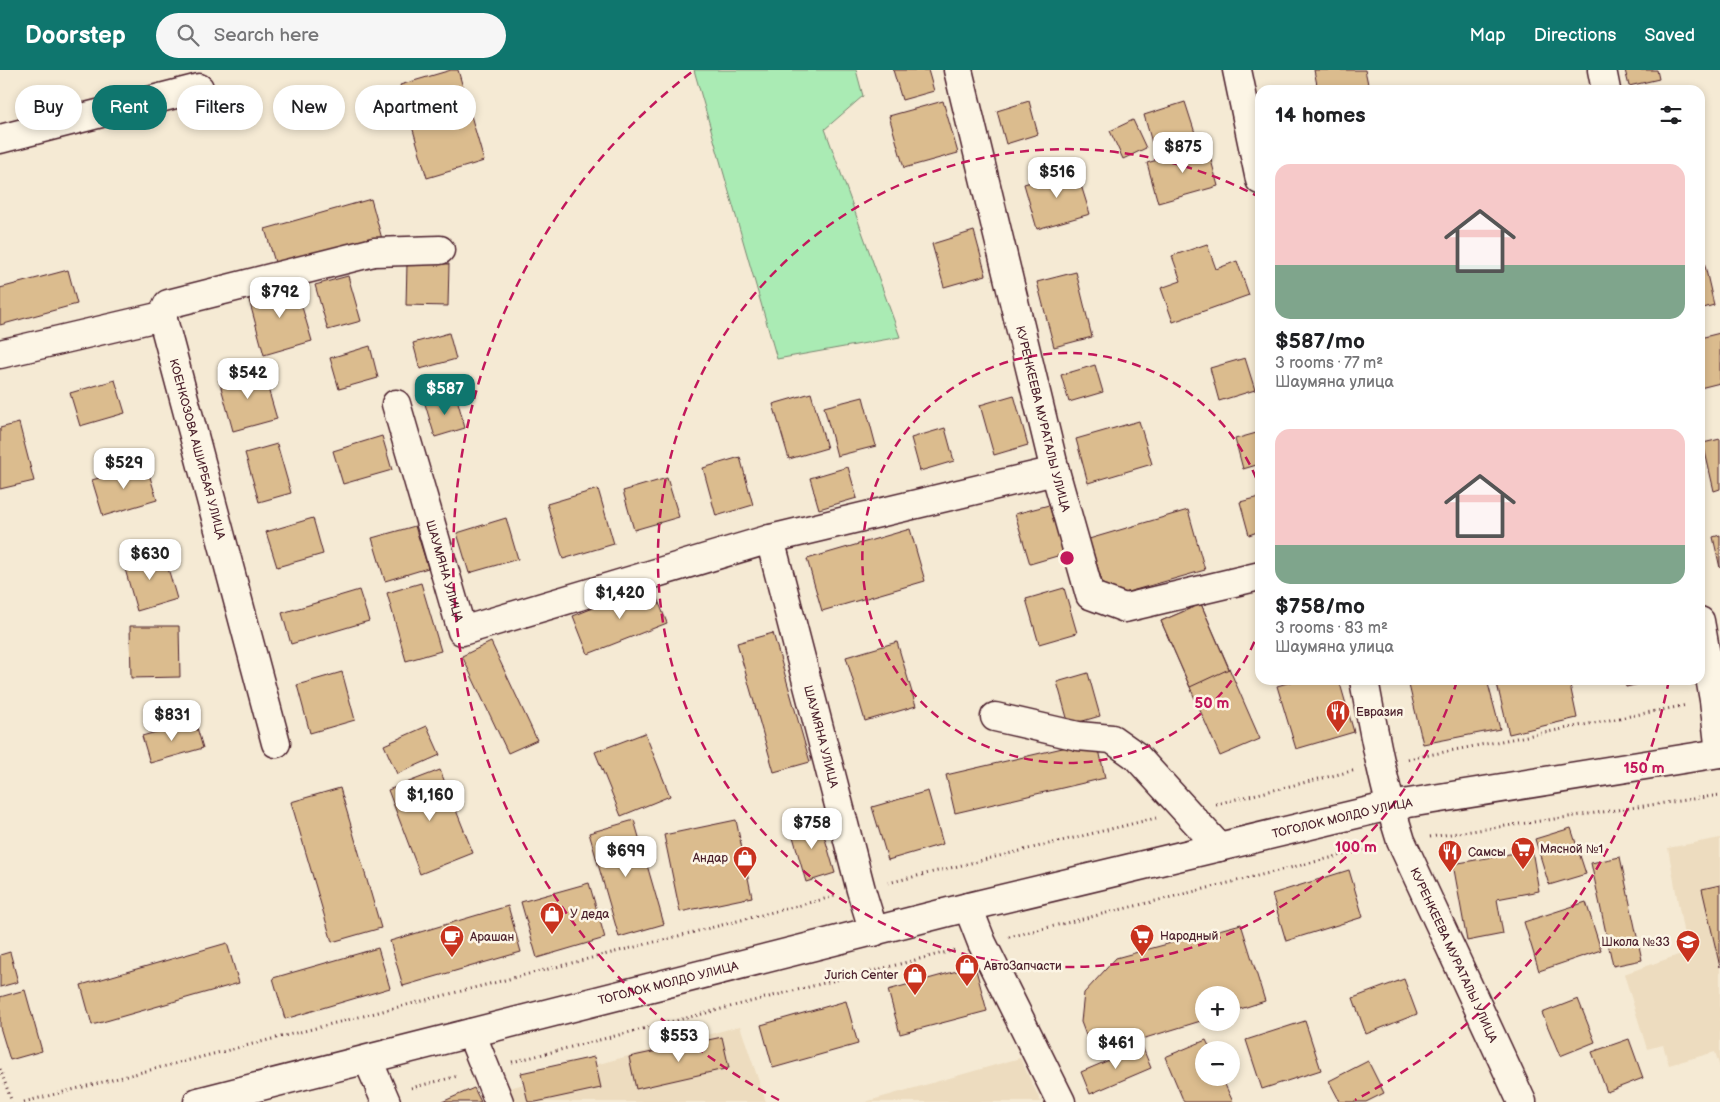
<!DOCTYPE html>
<html lang="en">
<head>
<meta charset="utf-8">
<style>
  body { margin:0; font-family:"Balsamiq Sans",sans-serif; background:#f6f6f6; color:#202124; height:100vh; display:flex; flex-direction:column; font-size:19px; white-space:nowrap }
  * { box-sizing:border-box; margin:0 }
  p { font-size:16px; color:#757577 }
  .icon { flex:none; width:28px; height:28px; fill:none; stroke:currentColor; stroke-width:2; stroke-linecap:round; stroke-linejoin:round }
  .map { position:relative; flex:1; overflow:hidden }
  .drawer { position:absolute; left:1255px; top:15px; width:450px; height:600px; display:flex; flex-direction:column; background:#fff; border-radius:15px; box-shadow:0 2px 8px #0003 }
  .drawer>* { flex:none }
  .hud { position:absolute; left:15px; top:15px; width:475px; height:45px; display:flex; gap:10px }
  .fabs { position:absolute; left:1195px; top:916px; display:grid; gap:10px }
  .fabs a { display:grid; place-items:center; width:45px; height:45px; border-radius:50%; background:#fff; box-shadow:0 2px 8px #0003; font-size:25px }
  .price { position:absolute; translate:-50% -42px; padding:0 11px; border-radius:10px; background:#fff; color:#222; font-size:16px; line-height:32px; filter:drop-shadow(0 1px 2px #0008) }
  .price::after { content:''; position:absolute; left:50%; top:30px; width:15px; height:11px; margin-left:-8px; background:inherit; clip-path:polygon(0 0,100% 0,50% 100%) }
  .price.current { background:#0f766e; color:#fff }
  ul { padding:0; list-style:none }
  li { display:grid; align-content:center; gap:10px; height:265px; padding:0 20px }
  li span { display:grid; place-items:center; height:155px; border-radius:15px; color:#555 }
  li>.icon { margin-inline-start:auto }
  span .icon { width:90px; height:90px; fill:#fffc; stroke-width:1 }
  li b { font-size:21px }
  h2 { display:flex; justify-content:space-between; align-items:center; height:60px; padding:0 20px; font-size:21px }
  .pill { padding:0 18px; border-radius:22px; background:#fff; box-shadow:0 2px 8px #0003; font-size:18px; line-height:45px }
  .pill.current { background:#0f766e; color:#fff }
  header { display:flex; align-items:center; gap:30px; box-sizing:border-box; height:70px; padding:0 25px; background:#0f766e; color:#fff }
  header strong { font-size:24px }
  nav { display:flex; gap:28px; margin-inline-start:auto; font-size:18px }
  .search { width:350px; height:45px; background:#f6f6f6; display:flex; align-items:center; gap:12px; box-sizing:border-box; padding:0 18px; border-radius:28px; color:#757577; font-size:19px }
  .map>svg:first-child { display:block }
</style>
</head>
<body>
<header>
<strong>Doorstep</strong>
<div class="search"><svg class="icon" aria-label="search" viewBox="0 0 24 24"><circle cx="10" cy="10" r="6"/><path d="M15 15l6 6"/></svg>Search here</div>
<nav><a>Map</a><a>Directions</a><a>Saved</a></nav>
</header>
<div class="map">
<svg width="1720" height="1032" viewBox="0 0 1720 1032">
  <rect width="100%" height="100%" fill="#f5ead4"/>
  <filter id="ink" filterUnits="userSpaceOnUse"><feTurbulence type="fractalNoise" baseFrequency=".02" numOctaves="2"/><feDisplacementMap in="SourceGraphic" scale="10" xChannelSelector="R" yChannelSelector="G"/><feConvolveMatrix kernelMatrix="1 2 1 2 8 2 1 2 1" color-interpolation-filters="sRGB"/></filter>
  <g filter="url(#ink)">
    <!-- built -->
    <g fill="#eddcbf">
      <polygon points="1720,768 1720,997 1715,982 1669,995 1663,975 1647,979 1624,904 1687,882 1668,778"/>
      <polygon points="740,956 766,1032 457,1032 495,1022"/>
      <polygon points="1020,988 1041,1032 865,1032"/>
    </g>
    <!-- green -->
    <polygon fill="#aaebb4" stroke="#7a8570" points="694,0 856,0 863,26 825,59 900,267 777,289"/>
    <!-- building -->
    <g fill="#dbbc8e" stroke="#4a1f2b">
      <polygon points="451,0 458,0 484,91 427,108 400,15"/>
      <polygon points="893,0 928,0 934,21 902,30"/>
      <polygon points="1314,0 1365,0 1368,14 1341,20 1318,20"/>
      <polygon points="1625,0 1657,0 1659,9 1629,16"/>
      <polygon points="943,31 958,83 904,98 889,46"/>
      <polygon points="1029,31 1038,64 1006,74 997,41"/>
      <polygon points="1185,32 1195,63 1153,76 1144,45"/>
      <polygon points="1133,50 1146,78 1123,89 1110,61"/>
      <polygon points="1207,75 1218,116 1158,133 1147,93"/>
      <polygon points="1076,99 1090,144 1037,159 1024,114"/>
      <polygon points="371,129 382,169 277,199 265,159"/>
      <polygon points="974,161 986,205 944,217 932,174"/>
      <polygon points="1207,174 1216,199 1237,191 1249,225 1173,252 1161,218 1181,211 1172,186"/>
      <polygon points="1700,174 1714,235 1700,239"/>
      <polygon points="407,193 449,194 448,236 406,235"/>
      <polygon points="68,200 77,234 0,255 0,218"/>
      <polygon points="1076,202 1092,267 1054,277 1037,212"/>
      <polygon points="348,206 361,251 328,260 315,215"/>
      <polygon points="295,213 312,271 264,285 248,226"/>
      <polygon points="449,263 456,289 420,299 413,273"/>
      <polygon points="1720,263 1720,313 1700,318 1700,268"/>
      <polygon points="370,276 378,308 339,319 330,288"/>
      <polygon points="1245,288 1255,320 1219,331 1210,298"/>
      <polygon points="1095,295 1103,322 1069,332 1061,305"/>
      <polygon points="262,298 277,349 233,361 219,310"/>
      <polygon points="115,310 125,343 80,356 70,323"/>
      <polygon points="811,323 827,378 789,389 773,334"/>
      <polygon points="456,325 465,358 435,367 425,334"/>
      <polygon points="1014,325 1028,375 994,385 980,335"/>
      <polygon points="863,327 876,376 837,386 824,337"/>
      <polygon points="1139,351 1152,394 1088,413 1076,369"/>
      <polygon points="19,353 34,411 0,419 0,358"/>
      <polygon points="945,358 954,391 920,401 911,368"/>
      <polygon points="1260,362 1260,394 1243,399 1235,369"/>
      <polygon points="382,366 392,400 343,414 333,381"/>
      <polygon points="1720,369 1720,419 1714,421 1703,373"/>
      <polygon points="277,374 291,423 259,432 245,383"/>
      <polygon points="740,387 753,435 716,446 703,398"/>
      <polygon points="146,394 157,430 103,446 92,410"/>
      <polygon points="848,397 857,428 819,439 810,408"/>
      <polygon points="667,408 679,447 634,460 623,421"/>
      <polygon points="598,419 614,474 563,489 547,434"/>
      <polygon points="1260,427 1260,461 1249,465 1240,432"/>
      <polygon points="1049,435 1064,484 1030,494 1015,444"/>
      <polygon points="1188,440 1205,500 1107,528 1089,469"/>
      <polygon points="313,448 323,484 277,497 266,462"/>
      <polygon points="506,448 518,489 469,503 457,463"/>
      <polygon points="415,456 428,498 385,511 372,468"/>
      <polygon points="910,459 925,511 822,541 807,489"/>
      <polygon points="1720,465 1720,498 1713,467"/>
      <polygon points="163,481 177,529 137,541 123,492"/>
      <polygon points="421,513 441,581 406,591 387,523"/>
      <polygon points="652,515 667,553 588,584 573,546"/>
      <polygon points="1064,518 1077,563 1039,574 1026,529"/>
      <polygon points="359,520 369,551 291,574 282,543"/>
      <polygon points="1201,534 1260,669 1220,686 1161,551"/>
      <polygon points="1201,534 1229,599 1190,617 1161,551"/>
      <polygon points="130,556 179,556 180,607 131,608"/>
      <polygon points="773,563 810,692 774,702 737,573"/>
      <polygon points="491,572 537,670 508,683 462,586"/>
      <polygon points="897,572 916,636 865,651 846,587"/>
      <polygon points="342,602 355,650 310,663 297,615"/>
      <polygon points="1088,603 1100,646 1069,655 1057,612"/>
      <polygon points="1298,610 1339,610 1354,662 1296,679 1277,616"/>
      <polygon points="1434,610 1487,610 1500,659 1423,674 1409,615"/>
      <polygon points="1496,610 1569,610 1577,648 1509,664"/>
      <polygon points="1624,610 1657,610 1626,617"/>
      <polygon points="195,651 203,678 150,693 142,666"/>
      <polygon points="427,656 440,685 397,704 384,675"/>
      <polygon points="645,663 670,726 621,746 595,682"/>
      <polygon points="1097,670 1105,708 955,743 946,705"/>
      <polygon points="440,700 473,783 420,804 388,720"/>
      <polygon points="340,718 381,858 332,872 291,732"/>
      <polygon points="928,721 943,774 888,790 872,737"/>
      <polygon points="819,748 835,803 806,812 790,756"/>
      <polygon points="634,750 664,854 619,867 589,763"/>
      <polygon points="736,750 752,827 680,842 664,765"/>
      <polygon points="1571,758 1586,804 1549,815 1535,769"/>
      <polygon points="1532,780 1539,821 1497,829 1503,864 1467,871 1453,794"/>
      <polygon points="1620,787 1642,890 1613,896 1591,793"/>
      <polygon points="1349,800 1363,847 1286,871 1272,824"/>
      <polygon points="589,813 605,868 537,888 521,832"/>
      <polygon points="1720,815 1720,897 1702,819"/>
      <polygon points="1586,832 1601,880 1539,901 1524,852"/>
      <polygon points="508,836 521,882 403,916 390,871"/>
      <polygon points="1241,854 1265,931 1231,942 1231,925 1204,925 1204,950 1093,984 1081,952 1084,923 1116,888"/>
      <polygon points="227,873 239,913 92,955 81,915"/>
      <polygon points="378,878 390,918 285,949 273,908"/>
      <polygon points="10,882 18,912 0,917 0,885"/>
      <polygon points="975,896 987,941 900,964 888,920"/>
      <polygon points="1404,909 1417,944 1366,964 1353,928"/>
      <polygon points="25,920 42,981 10,990 0,957 0,927"/>
      <polygon points="1578,929 1595,972 1560,986 1542,943"/>
      <polygon points="846,931 858,974 773,998 761,955"/>
      <polygon points="1305,951 1321,1000 1262,1019 1246,970"/>
      <polygon points="722,967 729,998 636,1019 629,987"/>
      <polygon points="1629,969 1643,1008 1607,1022 1592,982"/>
      <polygon points="1206,970 1211,980 1204,980 1204,1008 1222,1008 1233,1032 1184,1032 1165,987"/>
      <polygon points="1142,976 1151,998 1090,1024 1081,1002"/>
      <polygon points="594,987 601,1018 536,1032 528,1032 521,1003"/>
      <polygon points="1368,991 1384,1023 1366,1032 1340,1032 1329,1011"/>
      <polygon points="474,1018 481,1032 442,1032"/>
    </g>
    <g fill="none" stroke-linecap="round" stroke-linejoin="round">
      <defs>
        <g id="minor">
          <path id="s1" d="M 958,0 L 1055,401 L 1090,525 L 1125,538 L 1260,506"/>
          <polyline points="1237,0 1260,110"/>
          <polyline points="1602,0 1606,20"/>
          <polyline points="0,69 199,18"/>
          <polyline points="162,246 168,234 374,182 440,180"/>
          <path id="s2" d="M 0,284 L 162,246 L 276,673"/>
          <path id="s3" d="M 396,334 L 462,561 L 770,469 L 1055,401"/>
          <path id="s4" d="M 770,469 L 861,820 L 874,862"/>
          <polyline points="1700,551 1714,630 1720,683"/>
          <path id="s5" d="M 1364,610 C 1374,664 1384,718 1401,771 L 1522,1032"/>
          <polyline points="995,647 1078,666 1112,669 1136,686 1219,777"/>
          <polyline points="968,837 982,873 1061,1032"/>
          <polyline points="471,963 499,1032"/>
          <polyline points="368,990 386,1032"/>
        </g>
        <g id="major">
          <path id="s6" d="M 198,1032 L 968,837 L 1390,736 L 1720,683"/>
        </g>
      </defs>
      <!-- minor casing -->
      <use href="#minor" stroke="#4a1f2b" stroke-width="31"/>
      <!-- major casing -->
      <use href="#major" stroke="#4a1f2b" stroke-width="31"/>
      <!-- path -->
      <g stroke="#4a1f2b" stroke-width="3" stroke-dasharray="1 4" stroke-linecap="butt">
        <polyline points="1408,689 1687,635"/>
        <polyline points="1216,734 1356,700"/>
        <polyline points="1430,767 1720,725"/>
        <polyline points="888,813 1156,748"/>
        <polyline points="1009,867 1375,777"/>
        <polyline points="512,992 955,880"/>
        <polyline points="0,999 12,1032"/>
        <polyline points="411,1018 458,1006"/>
        <polyline points="24,1032 836,826"/>
      </g>
      <!-- minor -->
      <use href="#minor" stroke="#fcf5e5" stroke-width="28"/>
      <!-- major -->
      <use href="#major" stroke="#fcf5e5" stroke-width="28"/>
    </g>
  </g>
  <!-- distance rings -->
  <g fill="none" stroke="#c2185b" stroke-width="2.5" stroke-dasharray="9 6">
    <path d="M1260 558A205 205 0 1 1 1260 418"/>
    <path d="M1457 611A409 409 0 1 1 1259 127"/>
    <path d="M1669 610A614 614 0 0 1 1355 1030M779 1030A614 614 0 0 1 693 1"/>
  </g>
  <!-- icons -->
  <defs>
    <symbol id="restaurant-pin" viewBox="-11 -11 22 30"><path d="M0 17L-7.5 6A9.5 9.5 0 1 1 7.5 6Z" fill="#c8321e" stroke="#fcf5e5"/><path d="M-5-6h1v4h1v-4h1v4h1v-4h1v5L-1.5 .5V6h-2V.5L-5-1ZM5-6V6H3V1.5H1.5Q1.5-4 5-6Z" fill="#fff"/></symbol>
    <symbol id="supermarket-pin" viewBox="-11 -11 22 30"><path d="M0 17L-7.5 6A9.5 9.5 0 1 1 7.5 6Z" fill="#c8321e" stroke="#fcf5e5"/><path d="M-6-5.5h2.5l.6 2H6L4.5 2H-2.5L-4.4-4H-6ZM-1.5 3.2a1.3 1.3 0 1 0 .1 0ZM3 3.2a1.3 1.3 0 1 0 .1 0Z" fill="#fff"/></symbol>
    <symbol id="shop-pin" viewBox="-11 -11 22 30"><path d="M0 17L-7.5 6A9.5 9.5 0 1 1 7.5 6Z" fill="#c8321e" stroke="#fcf5e5"/><path d="M-5-2.5h2.3a2.7 3.5 0 0 1 5.4 0H5L5.5 6h-11ZM-1.5-2.5h3a1.5 2.3 0 0 0-3 0Z" fill="#fff"/></symbol>
    <symbol id="cafe-pin" viewBox="-11 -11 22 30"><path d="M0 17L-7.5 6A9.5 9.5 0 1 1 7.5 6Z" fill="#c8321e" stroke="#fcf5e5"/><path d="M-5.5-4.5H6V0H3Q3 3.5 0 3.5H-2.5Q-5.5 3.5-5.5 0ZM3-3.2v2h1.7v-2ZM-6 4.5H4V6H-6Z" fill="#fff"/></symbol>
    <symbol id="school-pin" viewBox="-11 -11 22 30"><path d="M0 17L-7.5 6A9.5 9.5 0 1 1 7.5 6Z" fill="#c8321e" stroke="#fcf5e5"/><path d="M0-5L7-2L0 1L-7-2ZM-4 1L0 2.5L4 1V4Q0 6-4 4Z" fill="#fff"/></symbol>
  </defs>
  <g fill-rule="evenodd">
    <use href="#restaurant-pin" x="1324" y="628" width="28" height="38"/>
    <use href="#supermarket-pin" x="1509" y="765" width="28" height="38"/>
    <use href="#restaurant-pin" x="1436" y="768" width="28" height="38"/>
    <use href="#shop-pin" x="731" y="774" width="28" height="38"/>
    <use href="#shop-pin" x="538" y="830" width="28" height="38"/>
    <use href="#supermarket-pin" x="1128" y="852" width="28" height="38"/>
    <use href="#cafe-pin" x="438" y="853" width="28" height="38"/>
    <use href="#school-pin" x="1674" y="858" width="28" height="38"/>
    <use href="#shop-pin" x="953" y="882" width="28" height="38"/>
    <use href="#shop-pin" x="901" y="891" width="28" height="38"/>
  </g>
  <g text-anchor="middle" stroke-width="5" stroke-linejoin="round" paint-order="stroke">
    <!-- street labels -->
    <g font-size="12" fill="#4a1f2b" stroke="#fcf5e5">
      <text dy="4" stroke="none"><textPath href="#s1" startOffset="359">КУРЕНКЕЕВА МУРАТАЛЫ УЛИЦА</textPath></text>
      <text dy="4" stroke="none"><textPath href="#s2" startOffset="304">КОЕНКОЗОВА АШИРБАЯ УЛИЦА</textPath></text>
      <text dy="4" stroke="none"><textPath href="#s3" startOffset="174">ШАУМЯНА УЛИЦА</textPath></text>
      <text dy="4" stroke="none"><textPath href="#s4" startOffset="204">ШАУМЯНА УЛИЦА</textPath></text>
      <text dy="4" stroke="none"><textPath href="#s6" startOffset="1179">ТОГОЛОК МОЛДО УЛИЦА</textPath></text>
      <text dy="4" stroke="none"><textPath href="#s5" startOffset="291">КУРЕНКЕЕВА МУРАТАЛЫ УЛИЦА</textPath></text>
      <text dy="4" stroke="none"><textPath href="#s6" startOffset="485">ТОГОЛОК МОЛДО УЛИЦА</textPath></text>
    </g>
    <!-- poi labels -->
    <g font-size="12" fill="#4a1f2b" stroke="#fcf5e5" text-anchor="start">
      <text x="1356" y="646">Евразия</text>
      <text x="1540" y="783">Мясной №1</text>
      <text x="1468" y="786">Самсы</text>
      <text x="728" y="792" text-anchor="end">Андар</text>
      <text x="570" y="848">У деда</text>
      <text x="1160" y="870">Народный</text>
      <text x="470" y="871">Арашан</text>
      <text x="1670" y="876" text-anchor="end">Школа №33</text>
      <text x="984" y="900">АвтоЗапчасти</text>
      <text x="898" y="909" text-anchor="end">Jurich Center</text>
    </g>
  </g>
  <circle cx="1067" cy="488" r="8" fill="#c2185b" stroke="#fcf5e5" stroke-width="2.5"/>
  <g font-size="15" text-anchor="middle" font-weight="bold" fill="#c2185b" stroke="#fcf5e5" stroke-width="5" stroke-linejoin="round" paint-order="stroke">
    <text x="1212" y="638">50 m</text>
    <text x="1644" y="703">150 m</text>
    <text x="1356" y="782">100 m</text>
  </g>
</svg>
<div class="fabs">
<a>+</a>
<a>−</a>
</div>
<b class="price" style="left:1183px;top:104px">$875</b>
<b class="price" style="left:1057px;top:129px">$516</b>
<b class="price" style="left:280px;top:249px">$792</b>
<b class="price" style="left:248px;top:330px">$542</b>
<b class="price current" style="left:445px;top:346px">$587</b>
<b class="price" style="left:124px;top:420px">$529</b>
<b class="price" style="left:150px;top:511px">$630</b>
<b class="price" style="left:620px;top:550px">$1,420</b>
<b class="price" style="left:172px;top:672px">$831</b>
<b class="price" style="left:430px;top:752px">$1,160</b>
<b class="price" style="left:812px;top:780px">$758</b>
<b class="price" style="left:626px;top:808px">$699</b>
<b class="price" style="left:679px;top:993px">$553</b>
<b class="price" style="left:1116px;top:1000px">$461</b>
<div class="hud">
<a class="pill">Buy</a>
<a class="pill current">Rent</a>
<a class="pill">Filters</a>
<a class="pill">New</a>
<a class="pill">Apartment</a>
</div>
<section class="drawer">
<h2>14 homes<svg class="icon" aria-label="filters" viewBox="0 0 24 24"><path d="M4 7h16M4 17h16"/><circle cx="9" cy="7" r="2"/><circle cx="15" cy="17" r="2"/></svg></h2>
<ul>
<li><span style="background:linear-gradient(#f6c9c9 65%,#7fa58c 0)"><svg class="icon" aria-label="home" viewBox="0 0 24 24"><path d="M3 11l9-7 9 7M6 9v11h12V9"/></svg></span><div><b>$587/mo</b><p>3 rooms · 77 m²</p><p>Шаумяна улица</p></div></li>
<li><span style="background:linear-gradient(#f6c9c9 75%,#7fa58c 0)"><svg class="icon" aria-label="home" viewBox="0 0 24 24"><path d="M3 11l9-7 9 7M6 9v11h12V9"/></svg></span><div><b>$758/mo</b><p>3 rooms · 83 m²</p><p>Шаумяна улица</p></div></li>
</ul>
</section>
</div>
</body>
</html>
